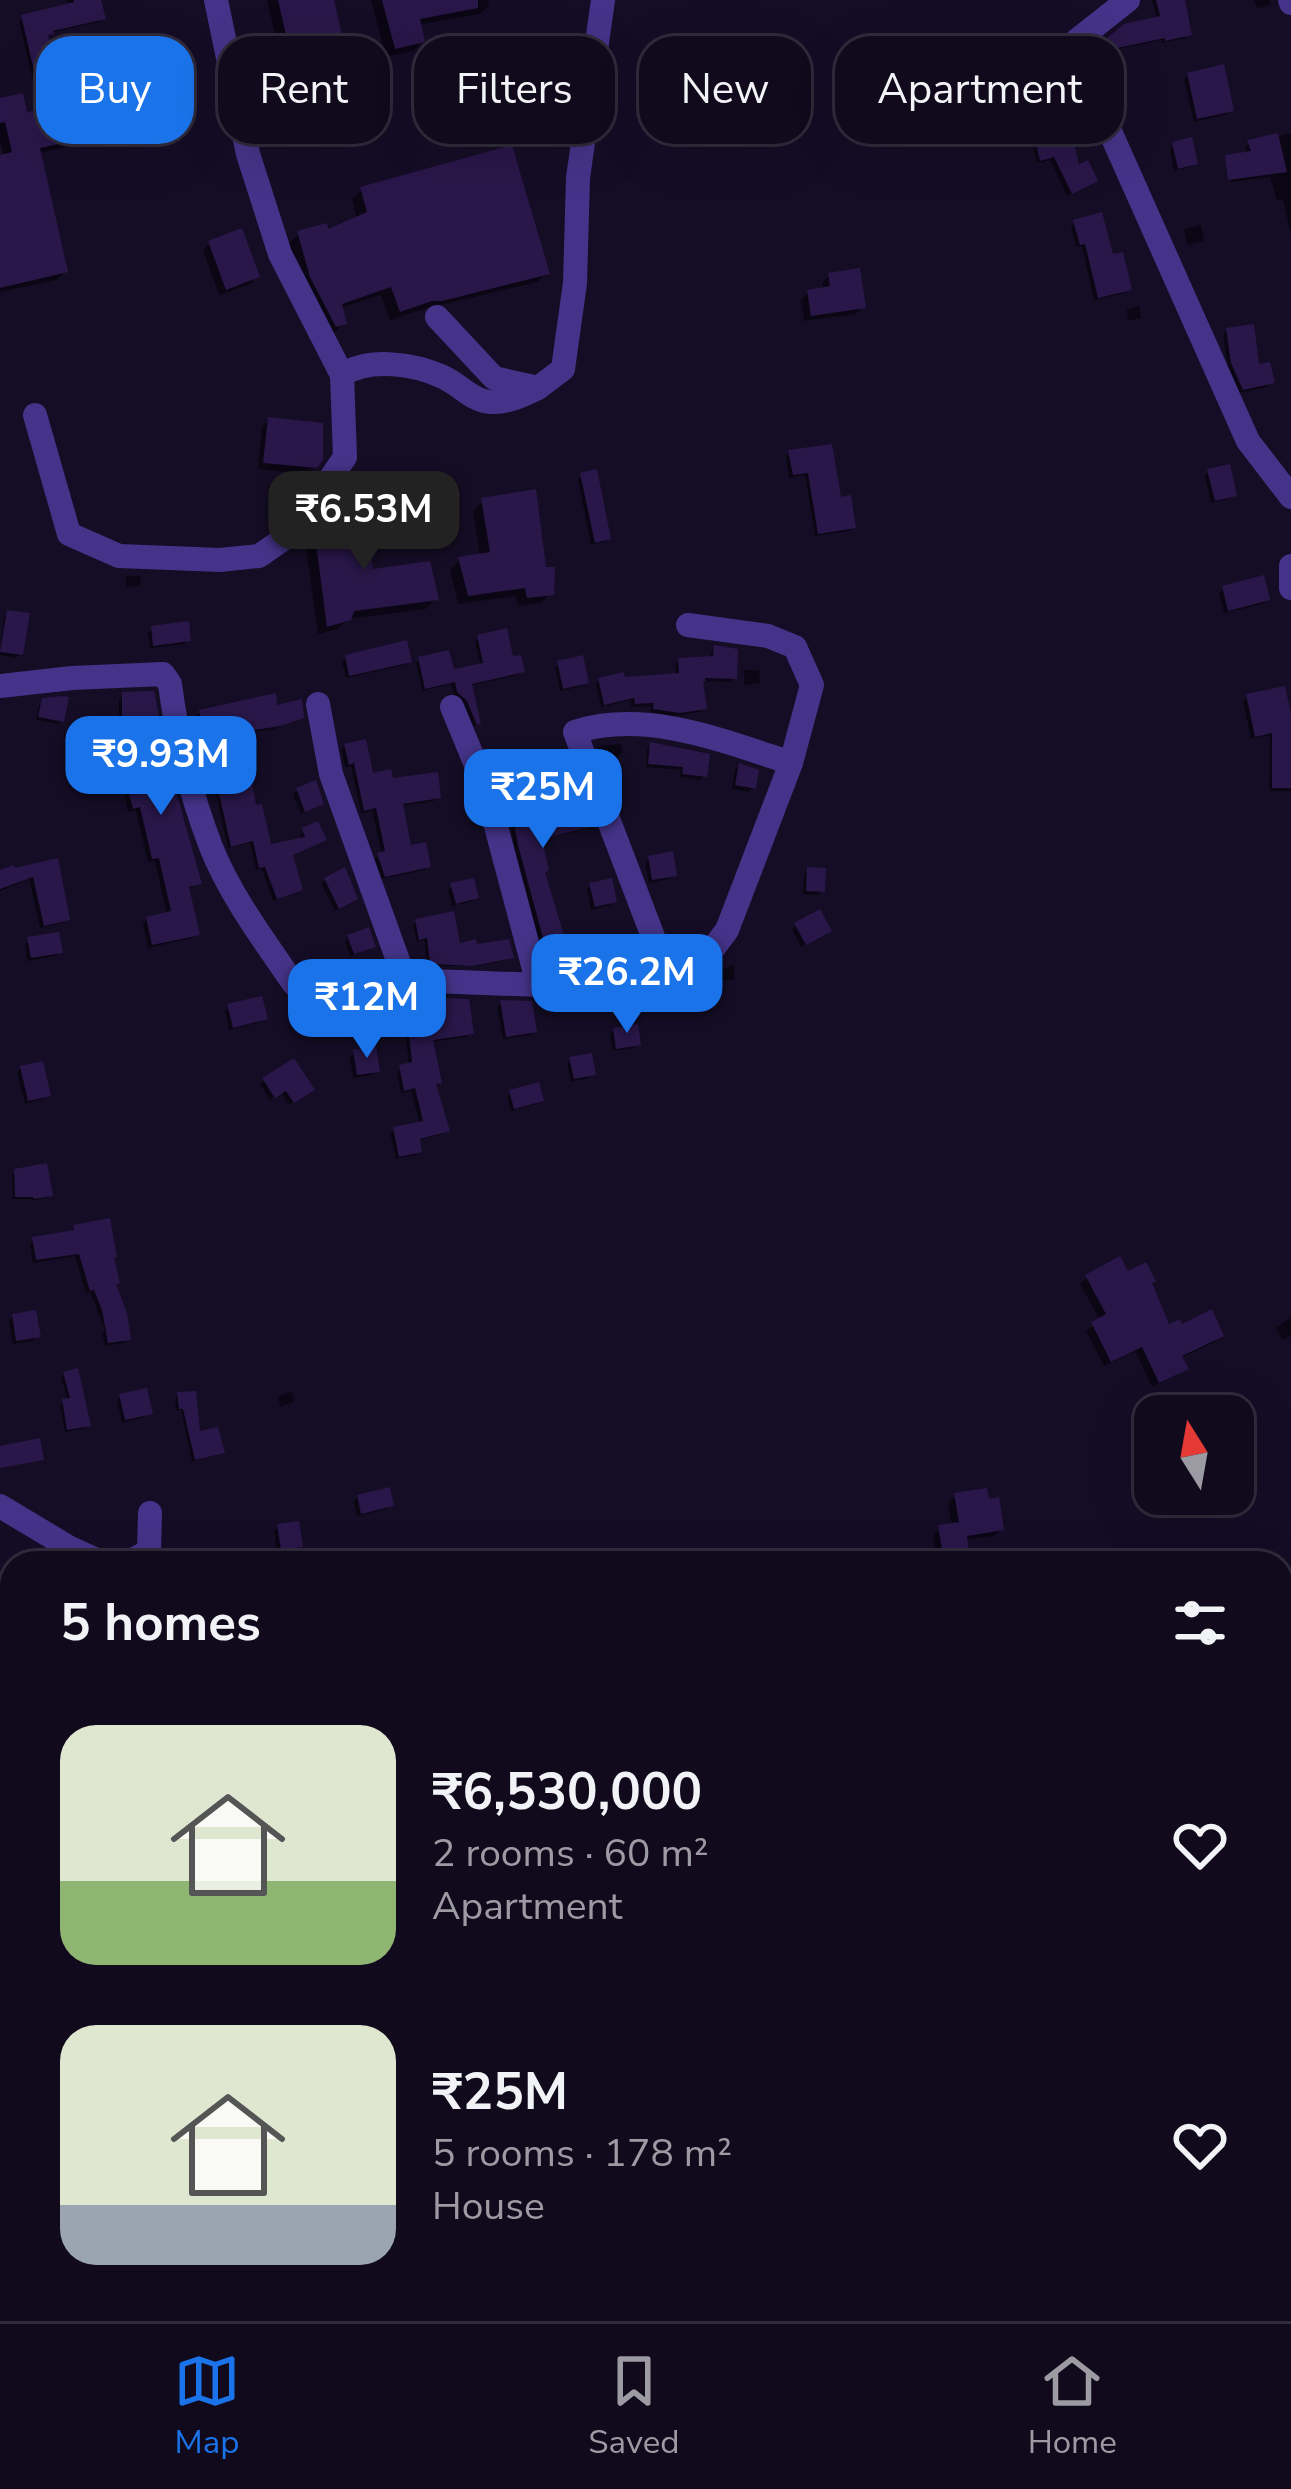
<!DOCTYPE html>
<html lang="en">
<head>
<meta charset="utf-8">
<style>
  body { margin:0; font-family:"Nunito Sans",sans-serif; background:#191325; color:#f1f3f6; height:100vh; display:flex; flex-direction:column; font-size:45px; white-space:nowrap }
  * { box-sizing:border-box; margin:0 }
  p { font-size:39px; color:#9c9aa3 }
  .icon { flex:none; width:66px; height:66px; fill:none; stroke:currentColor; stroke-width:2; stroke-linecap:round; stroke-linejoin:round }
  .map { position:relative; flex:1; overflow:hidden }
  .panel { position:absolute; left:0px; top:1551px; width:1293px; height:771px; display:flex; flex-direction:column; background:#100a1c; border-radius:36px 36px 0 0; box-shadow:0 12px 48px #0002,0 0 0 3px #302b3b }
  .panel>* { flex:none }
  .top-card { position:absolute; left:36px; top:36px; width:1221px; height:108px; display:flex; gap:24px }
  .needle { width:78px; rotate:349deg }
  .buttons { position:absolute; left:1134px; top:1395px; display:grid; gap:24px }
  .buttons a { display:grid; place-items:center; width:120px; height:120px; border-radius:24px; background:#100a1c; box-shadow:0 12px 48px #0002,0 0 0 3px #302b3b; font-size:60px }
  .price { position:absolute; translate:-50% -102px; padding:0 27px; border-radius:24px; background:#1a73e8; color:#fff; font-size:39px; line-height:78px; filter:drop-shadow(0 3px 6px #0008) }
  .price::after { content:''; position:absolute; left:50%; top:72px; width:36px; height:27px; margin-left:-18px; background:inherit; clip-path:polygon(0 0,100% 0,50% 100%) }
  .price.active { background:#222; color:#fff }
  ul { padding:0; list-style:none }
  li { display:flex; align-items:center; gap:36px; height:300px; padding:0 60px }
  li span { display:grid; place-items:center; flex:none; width:336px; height:240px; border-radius:36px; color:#555 }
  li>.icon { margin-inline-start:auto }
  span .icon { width:144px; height:144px; fill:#fffc; stroke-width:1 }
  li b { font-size:51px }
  h2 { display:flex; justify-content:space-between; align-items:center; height:144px; padding:0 60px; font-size:51px }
  .pill { padding:0 42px; border-radius:36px; background:#100a1c; box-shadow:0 12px 48px #0002,0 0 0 3px #302b3b; font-size:42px; line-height:108px }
  .pill.active { background:#1a73e8; color:#fff }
  .tabs { display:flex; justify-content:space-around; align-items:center; height:168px; border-top:3px solid #302b3b; background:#100a1c; font-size:33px; color:#9c9aa3 }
  .tabs a { display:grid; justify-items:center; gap:6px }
  .tabs .active { color:#1a73e8 }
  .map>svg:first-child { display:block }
</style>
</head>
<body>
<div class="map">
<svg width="1291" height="2321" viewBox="0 0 1291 2321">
  <rect width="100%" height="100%" fill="#150d26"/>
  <!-- shadow -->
  <g fill="#0007">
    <polygon points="67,0 98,0 102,18 98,22 50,33 45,38 52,69 48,73 32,77 19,21 23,17 69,7"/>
    <polygon points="267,0 331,0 347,74 342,80 353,131 344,140 322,145 310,90 289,95"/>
    <polygon points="371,0 488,0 489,5 480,14 418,25 422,42 413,51 386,57"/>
    <polygon points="1152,0 1182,0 1189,34 1185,38 1162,43 1161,40 1099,53 1098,49 1125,27 1157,20"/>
    <polygon points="1254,0 1270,0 1271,4 1257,9"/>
    <polygon points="90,69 130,126 121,135 38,153 65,271 57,280 0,292 0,158 4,157 0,140 0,101 25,115 85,105 82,77"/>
    <polygon points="1009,72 1029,81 1061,129 1077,169 1091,184 1067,196 1050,160 1037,163 1026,119 1016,122 1005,76"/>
    <polygon points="1188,75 1231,110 1227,114 1194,122 1184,79"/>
    <polygon points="378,125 380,138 364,142 362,129"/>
    <polygon points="1291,133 1291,235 1283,199 1277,201 1270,177 1231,182 1228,158 1248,155 1245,147 1249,143"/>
    <polygon points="1174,145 1195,163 1190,167 1174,171 1170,149"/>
    <polygon points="362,190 547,273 537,282 420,310 390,320 381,295 340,308 344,323 335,332 326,335 302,287 289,243 299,234 326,233 357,220 352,199"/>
    <polygon points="1075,223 1110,258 1129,289 1125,293 1094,300 1082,246 1076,247 1071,227"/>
    <polygon points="1201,225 1204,241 1187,245 1184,229"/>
    <polygon points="210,243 257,277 250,284 219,295 203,250"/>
    <polygon points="829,276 863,307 856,314 804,321 801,300 808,293 823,290 822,283"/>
    <polygon points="1139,306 1141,318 1128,321 1127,309"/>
    <polygon points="1227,331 1271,382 1267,387 1239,393 1228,368 1223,335"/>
    <polygon points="269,420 315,466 307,474 258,469 262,427"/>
    <polygon points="790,453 838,500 853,527 849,531 815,536 805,475 789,478 786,457"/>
    <polygon points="1209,471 1233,495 1229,499 1211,503 1205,476"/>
    <polygon points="582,475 608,538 604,542 591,545 578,480"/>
    <polygon points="483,501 543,570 551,593 541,603 518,606 516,596 458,604 450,569 460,560 480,557 473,511"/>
    <polygon points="314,523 370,572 435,599 426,609 348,619 338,629 318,634 304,533"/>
    <polygon points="127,576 141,576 140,586 125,587"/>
    <polygon points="1223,589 1267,600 1263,604 1224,613 1219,593"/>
    <polygon points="8,613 20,654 16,658 0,655 4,617"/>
    <polygon points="152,629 188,640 184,644 150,648 148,633"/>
    <polygon points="478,638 511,660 522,671 518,675 469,686 478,723 474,727 464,704 454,695 451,684 422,691 416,663 420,659 451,673 481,667 475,642"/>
    <polygon points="715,648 734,678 730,682 700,681 704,708 700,712 674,716 650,712 651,706 631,707 631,700 601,707 596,684 600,680 676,676 675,665 679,661 711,659 711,652"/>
    <polygon points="346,657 408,661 404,665 346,678 342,662"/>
    <polygon points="559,664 586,682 582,686 560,691 555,668"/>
    <polygon points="744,670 759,670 760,683 744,685"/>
    <polygon points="123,695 167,771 199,883 187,890 196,934 192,938 148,948 143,924 147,920 167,915 155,861 148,862 136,810 128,812 122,786 127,781 141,778 135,742 121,746 116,724 119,722 119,700"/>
    <polygon points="1247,697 1291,728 1291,791 1269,791 1270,735 1251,739 1243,701"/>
    <polygon points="43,701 62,720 58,724 36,720 39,705"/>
    <polygon points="275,709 301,717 274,729 240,734 253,809 269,848 302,841 300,834 317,825 290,856 299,889 273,901 262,869 256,870 250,843 228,848 214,786 217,782 229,781 222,727 201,733 196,716 200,713"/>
    <polygon points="621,744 623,752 619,756 599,760 596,750 600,746"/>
    <polygon points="651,745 704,776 700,780 680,777 681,770 646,767 647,749"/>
    <polygon points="345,746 371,776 438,797 434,801 400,806 409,849 428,866 424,870 381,879 374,859 382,855 372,811 361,813 351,766 345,767 341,750"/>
    <polygon points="502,748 506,767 502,771 492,772 486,755 490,751"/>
    <polygon points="739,766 753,787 749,792 732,789 735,770"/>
    <polygon points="514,780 549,816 586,826 582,830 539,840 542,873 568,958 564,962 550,966 547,955 543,955 515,850 509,815 514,809 510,784"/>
    <polygon points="297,790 321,803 301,814 293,794"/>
    <polygon points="649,859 674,875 670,879 649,883 645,863"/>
    <polygon points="55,861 66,919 62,923 40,928 29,879 0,891 0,874"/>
    <polygon points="808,870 822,890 818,895 803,894 804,875"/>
    <polygon points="325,880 355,899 335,911 321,884"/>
    <polygon points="591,885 614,901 610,905 591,910 587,889"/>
    <polygon points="452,886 476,897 472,901 452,906 448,890"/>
    <polygon points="416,922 458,947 475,947 511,957 507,960 477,966 428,966 424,940 417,942 413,925"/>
    <polygon points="796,925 825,934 801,947 792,929"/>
    <polygon points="349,937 372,946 350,956 345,942"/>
    <polygon points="29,940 60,952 56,956 27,961 25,944"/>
    <polygon points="734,965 734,979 715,982 715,971"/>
    <polygon points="695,992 698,1006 685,1010 682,996"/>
    <polygon points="439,1001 471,1033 467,1037 430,1042 439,1082 434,1086 446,1130 442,1134 417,1141 419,1151 415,1155 396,1159 390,1134 394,1130 420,1124 411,1091 401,1093 397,1072 409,1066 405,1026 409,1021 436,1014 435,1005"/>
    <polygon points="501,1003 533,1031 529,1035 503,1039 497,1007"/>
    <polygon points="229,1007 265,1018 260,1022 229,1030 225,1011"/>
    <polygon points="614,1030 637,1044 633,1048 613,1051 610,1035"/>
    <polygon points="354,1053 376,1071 372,1075 353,1078 350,1057"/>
    <polygon points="571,1060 593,1074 589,1078 571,1082 567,1064"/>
    <polygon points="21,1068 48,1095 43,1099 25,1104 17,1073"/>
    <polygon points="264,1080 307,1094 289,1105 281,1092 270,1100 260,1084"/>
    <polygon points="511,1093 540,1100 536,1104 511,1111 507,1097"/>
    <polygon points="15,1172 50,1195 46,1198 31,1201 31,1199 13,1199 12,1175"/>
    <polygon points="75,1228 111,1259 113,1286 128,1339 124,1343 105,1346 102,1333 105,1330 90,1292 86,1293 75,1256 33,1263 30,1244 34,1240 71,1232"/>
    <polygon points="1127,1275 1149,1284 1168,1328 1221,1335 1215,1342 1180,1358 1185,1368 1179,1374 1152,1387 1135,1351 1104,1366 1086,1331 1100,1320 1080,1284 1086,1278"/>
    <polygon points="13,1316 37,1336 33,1341 13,1344 9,1321"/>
    <polygon points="1291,1318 1291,1336 1282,1340 1276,1327"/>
    <polygon points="64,1374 88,1425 85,1428 65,1432 60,1405 68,1401 61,1378"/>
    <polygon points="292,1392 294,1402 280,1407 278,1396"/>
    <polygon points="179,1395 197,1435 221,1452 218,1455 192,1461 181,1410 176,1411 175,1398"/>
    <polygon points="121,1396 150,1413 145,1417 122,1423 117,1400"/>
    <polygon points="956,1496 1001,1529 994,1536 965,1540 966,1551 959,1558 936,1561 933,1535 940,1528 952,1526 948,1503"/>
    <polygon points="358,1497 391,1505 387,1509 357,1516 354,1501"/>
    <polygon points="278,1527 300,1546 296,1550 277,1552 274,1531"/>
    <polygon points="1283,2053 1290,2087 1281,2092 1281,2054"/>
    <polygon points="1291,2137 1291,2178 1287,2180 1281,2162 1281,2141"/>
    <polygon points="790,2310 844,2310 846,2316 839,2321 794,2321"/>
  </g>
  <!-- building -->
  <g fill="#291749">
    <polygon points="74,0 101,0 106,19 53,31 54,34 48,35 56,70 35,75 21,15 74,2"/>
    <polygon points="278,0 334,0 351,75 344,77 356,132 331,137 318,83 298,87"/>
    <polygon points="382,0 478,0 478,8 420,19 425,42 395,49"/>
    <polygon points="1156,0 1185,0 1192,35 1165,41 1165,38 1103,51 1101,43 1124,24 1160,16"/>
    <polygon points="116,62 120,88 126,87 133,127 40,148 68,272 0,288 0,155 12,152 5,122 0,123 0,98 23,93 27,112 93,100 89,66"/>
    <polygon points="1028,64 1031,78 1050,73 1063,126 1069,124 1079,164 1088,160 1098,181 1072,194 1054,157 1040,161 1030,117 1020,119 1008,69"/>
    <polygon points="1224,64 1234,111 1197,119 1187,73"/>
    <polygon points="1278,133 1287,172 1228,180 1225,155 1251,151 1247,140"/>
    <polygon points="1192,137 1198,164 1178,169 1172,142"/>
    <polygon points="512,145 550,274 442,301 432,301 400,312 391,287 342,304 347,324 336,327 310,277 297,231 327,223 328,229 367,212 360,187"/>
    <polygon points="1102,212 1113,254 1123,252 1132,290 1098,298 1085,244 1080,245 1073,220"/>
    <polygon points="242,228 260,277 226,290 208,241"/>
    <polygon points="860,268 866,308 811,316 807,290 830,286 828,273"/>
    <polygon points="1254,324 1259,364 1270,362 1275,383 1243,390 1231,363 1226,328"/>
    <polygon points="268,417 323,423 323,460 317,468 263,463"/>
    <polygon points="832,444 841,497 851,495 856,528 818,534 808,473 793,475 788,450"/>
    <polygon points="1230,464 1237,496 1215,501 1207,469"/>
    <polygon points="597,469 611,539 595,543 580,473"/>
    <polygon points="536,489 546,567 555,567 554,595 527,598 525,588 468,596 458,557 490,552 481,498"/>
    <polygon points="365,514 373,569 430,561 439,600 354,611 351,620 327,627 313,521"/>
    <polygon points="1264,575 1270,600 1228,611 1222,586"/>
    <polygon points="7,610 30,613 23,655 0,652"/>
    <polygon points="189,621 191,641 153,646 151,626"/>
    <polygon points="507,628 513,656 521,655 525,672 472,684 481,724 477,725 467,701 457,692 455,682 425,689 418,657 449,650 454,669 483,663 477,635"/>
    <polygon points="407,640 412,662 349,676 345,655"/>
    <polygon points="714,645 738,649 737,679 705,678 706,681 703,681 707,709 680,713 653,709 654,703 635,704 634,698 604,705 598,678 624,672 625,677 679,673 678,658 713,656"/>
    <polygon points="583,655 589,683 563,689 557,661"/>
    <polygon points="1285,686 1291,713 1291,788 1272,788 1272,733 1255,737 1246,694"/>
    <polygon points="154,691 170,770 202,884 189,887 200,935 152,945 146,917 171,911 159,858 152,859 140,807 133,809 125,778 144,774 139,740 125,743 119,717 122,716 122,692"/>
    <polygon points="276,693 277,705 302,699 304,718 280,726 243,732 256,805 262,804 271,844 305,837 302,828 318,821 327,840 293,855 303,890 277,899 265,867 259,868 253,841 231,847 216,780 231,777 225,726 204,731 199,710"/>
    <polygon points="63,696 69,697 64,722 38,717 42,698"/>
    <polygon points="366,739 373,773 391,769 393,778 438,772 441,798 403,804 411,845 426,842 431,867 385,877 377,853 385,851 376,808 364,811 354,763 349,765 344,744"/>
    <polygon points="650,742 710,754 707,777 682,774 683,767 648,764"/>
    <polygon points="739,763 759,770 756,789 735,785"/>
    <polygon points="545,772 551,812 584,804 589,827 542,839 549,871 545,872 571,959 553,964 550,952 547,953 518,845 511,808 517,807 513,777"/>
    <polygon points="316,780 324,804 305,812 296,788"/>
    <polygon points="673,851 677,876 652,880 648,856"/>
    <polygon points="58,858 70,920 44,926 33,877 0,889 0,870 14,865 15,868"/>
    <polygon points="345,867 358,899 339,909 324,878"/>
    <polygon points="807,867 826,868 825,892 806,891"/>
    <polygon points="474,878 479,898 456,904 450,883"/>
    <polygon points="612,878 617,902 595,907 589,883"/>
    <polygon points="820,909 832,931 806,945 794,923"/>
    <polygon points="454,911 460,943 476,939 477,944 509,939 514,958 473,966 430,964 427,938 419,940 415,919"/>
    <polygon points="369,927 376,947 354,954 347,935"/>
    <polygon points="59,932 63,953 31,958 27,937"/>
    <polygon points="262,996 268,1019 233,1028 227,1004"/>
    <polygon points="350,998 354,1023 325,1027 321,1000"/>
    <polygon points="438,998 469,999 474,1034 433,1040 442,1083 436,1084 450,1131 420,1139 422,1152 399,1157 393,1127 423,1121 415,1088 404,1091 399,1065 412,1062 407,1019 439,1010"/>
    <polygon points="500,1000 532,1001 537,1032 506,1037"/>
    <polygon points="638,1024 641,1045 616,1049 613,1028"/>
    <polygon points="376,1046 380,1072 357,1075 353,1050"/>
    <polygon points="592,1053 596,1075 574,1079 569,1057"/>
    <polygon points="294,1058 315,1090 294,1103 286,1091 275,1098 262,1078"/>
    <polygon points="43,1061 51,1096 28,1101 20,1066"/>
    <polygon points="539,1082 544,1101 514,1109 509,1090"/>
    <polygon points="47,1163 53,1196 34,1199 33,1197 15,1197 14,1169"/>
    <polygon points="110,1218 117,1257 114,1258 120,1283 116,1284 127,1313 131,1340 108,1343 102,1310 94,1290 90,1291 79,1254 36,1260 32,1237 74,1230 73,1225"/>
    <polygon points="1120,1256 1128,1271 1146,1262 1156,1281 1152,1283 1169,1324 1180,1319 1182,1324 1212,1309 1224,1336 1182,1356 1189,1369 1159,1383 1142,1347 1111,1362 1091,1322 1106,1314 1085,1275"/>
    <polygon points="36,1310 41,1337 16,1341 12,1314"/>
    <polygon points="78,1368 91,1426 67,1430 62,1399 70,1398 63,1372"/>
    <polygon points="147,1388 153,1414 125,1420 119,1394"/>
    <polygon points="196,1391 200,1431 218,1427 225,1453 195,1460 183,1409 179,1409 177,1392"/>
    <polygon points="40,1438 44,1460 0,1468 0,1446"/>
    <polygon points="390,1487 394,1506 361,1514 357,1495"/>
    <polygon points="987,1488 989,1499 999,1497 1004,1530 967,1536 969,1552 943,1556 938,1525 959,1522 954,1493"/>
    <polygon points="299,1521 303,1547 281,1550 277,1524"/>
  </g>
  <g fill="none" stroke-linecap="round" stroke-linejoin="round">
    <!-- street -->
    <g stroke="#443489" stroke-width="24">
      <polyline points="216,0 248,154 280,254 342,375"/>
      <polyline points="1128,0 1076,41 1080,64 1248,441 1291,497"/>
      <polyline points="1290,0 1291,3"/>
      <polyline points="437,317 494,378 538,388 563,369 575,283 578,178 603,0"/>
      <path d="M 35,415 L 69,534 L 119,556 L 220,560 L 259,556 L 285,538 L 302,504 L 330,479 L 345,457 L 342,375 C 370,357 415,364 443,377 C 457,383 470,398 484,401 C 504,405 521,396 538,388"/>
      <polyline points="1291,566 1291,588"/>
      <path d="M 0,686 L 72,678 L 163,674 L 170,684 C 177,739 191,795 211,847 C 230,895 265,942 294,984 L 405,980 L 565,986 L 691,963 L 712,950 L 727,930 L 791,763 L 812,685 L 795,647 L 768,636 L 688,625"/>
      <polyline points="318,704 331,774 405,980"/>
      <polyline points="452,707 486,789 538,984"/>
      <path d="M 665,968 L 575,732 C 645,709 724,741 791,763"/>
      <polyline points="0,1506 70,1548 103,1563"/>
      <polyline points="127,1563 149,1551 150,1513"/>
      <polyline points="0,1721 12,1728"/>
    </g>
    <!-- secondary -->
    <polyline stroke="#8369ff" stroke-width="30" points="1274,2321 1291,2309"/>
  </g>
</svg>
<div class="buttons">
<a><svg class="needle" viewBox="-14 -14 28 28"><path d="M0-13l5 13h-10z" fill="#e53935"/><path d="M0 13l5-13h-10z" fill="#9c9aa3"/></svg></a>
</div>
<b class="price active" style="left:364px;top:573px">₹6.53M</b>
<b class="price" style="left:161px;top:818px">₹9.93M</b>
<b class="price" style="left:543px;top:851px">₹25M</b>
<b class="price" style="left:627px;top:1036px">₹26.2M</b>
<b class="price" style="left:367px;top:1061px">₹12M</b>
<div class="top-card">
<a class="pill active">Buy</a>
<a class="pill">Rent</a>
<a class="pill">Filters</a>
<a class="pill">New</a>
<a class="pill">Apartment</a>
</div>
<section class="panel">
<h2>5 homes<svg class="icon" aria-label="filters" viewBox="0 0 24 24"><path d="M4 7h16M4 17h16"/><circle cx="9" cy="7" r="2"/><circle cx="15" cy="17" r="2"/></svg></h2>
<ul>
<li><span style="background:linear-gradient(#dfe7d0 65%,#8fb573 0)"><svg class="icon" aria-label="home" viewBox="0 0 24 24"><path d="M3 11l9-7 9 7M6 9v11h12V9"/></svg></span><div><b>₹6,530,000</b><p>2 rooms · 60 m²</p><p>Apartment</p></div><svg class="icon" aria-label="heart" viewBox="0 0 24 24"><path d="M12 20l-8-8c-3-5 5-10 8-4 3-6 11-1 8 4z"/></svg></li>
<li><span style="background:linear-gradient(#dfe7d0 75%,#9aa5b1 0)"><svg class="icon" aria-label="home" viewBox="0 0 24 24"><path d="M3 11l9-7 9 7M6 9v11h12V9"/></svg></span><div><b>₹25M</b><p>5 rooms · 178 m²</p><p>House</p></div><svg class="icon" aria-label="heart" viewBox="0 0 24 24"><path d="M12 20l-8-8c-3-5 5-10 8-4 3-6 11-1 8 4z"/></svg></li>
</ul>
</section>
</div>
<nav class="tabs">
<a class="active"><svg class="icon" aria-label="map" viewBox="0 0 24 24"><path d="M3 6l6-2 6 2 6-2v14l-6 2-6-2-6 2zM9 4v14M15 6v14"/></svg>Map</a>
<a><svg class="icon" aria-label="saved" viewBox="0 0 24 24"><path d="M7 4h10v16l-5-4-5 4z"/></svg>Saved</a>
<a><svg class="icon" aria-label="home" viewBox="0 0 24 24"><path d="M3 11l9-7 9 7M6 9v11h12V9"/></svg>Home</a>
</nav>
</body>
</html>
